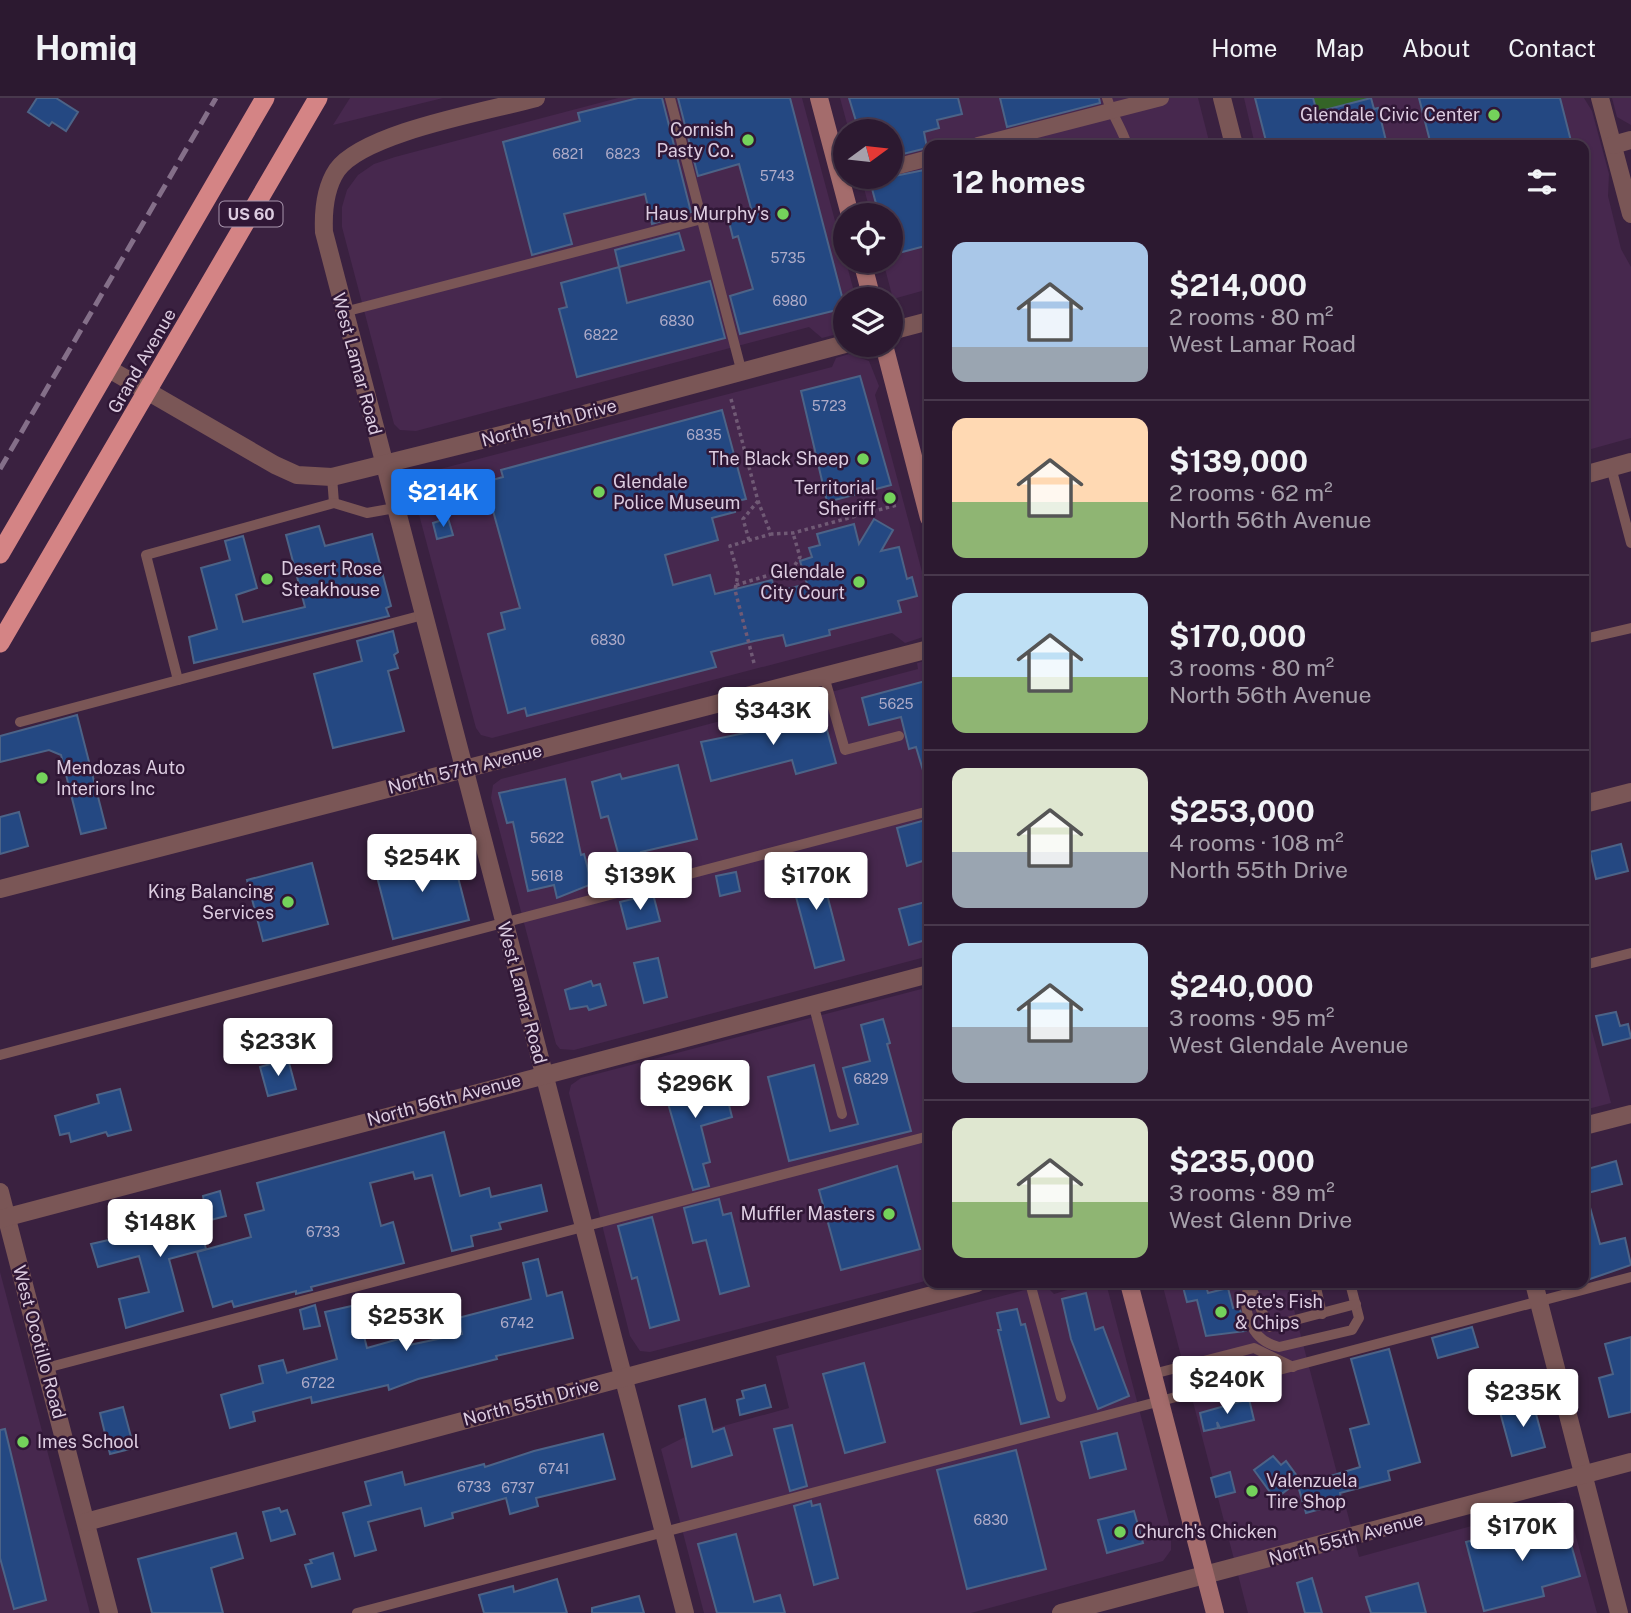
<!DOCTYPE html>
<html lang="en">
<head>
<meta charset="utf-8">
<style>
  body { margin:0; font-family:"Public Sans",sans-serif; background:#38263c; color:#f1f3f6; height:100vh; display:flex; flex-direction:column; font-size:26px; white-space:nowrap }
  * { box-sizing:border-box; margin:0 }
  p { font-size:23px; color:#a6a0ab }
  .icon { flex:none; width:38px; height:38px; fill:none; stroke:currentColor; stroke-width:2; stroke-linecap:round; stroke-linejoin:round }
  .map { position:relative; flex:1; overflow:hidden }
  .sheet { position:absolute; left:924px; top:42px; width:665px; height:1148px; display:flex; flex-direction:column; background:#2c1930; border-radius:14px; box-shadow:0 2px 5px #0004,0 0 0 2px #48384c }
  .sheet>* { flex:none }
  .needle { width:46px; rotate:75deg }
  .buttons { position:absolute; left:833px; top:21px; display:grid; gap:14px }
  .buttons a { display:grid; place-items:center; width:70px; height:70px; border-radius:50%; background:#2c1930; box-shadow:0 2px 5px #0004,0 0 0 2px #48384c; font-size:35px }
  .price { position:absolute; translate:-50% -60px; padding:0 16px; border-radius:7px; background:#fff; color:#222; font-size:23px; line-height:46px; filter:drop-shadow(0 2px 4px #0008) }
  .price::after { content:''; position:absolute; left:50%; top:42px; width:21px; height:16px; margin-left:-10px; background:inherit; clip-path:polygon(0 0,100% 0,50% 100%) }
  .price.selected { background:#1a73e8; color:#fff }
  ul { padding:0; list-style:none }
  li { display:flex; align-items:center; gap:21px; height:175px; padding:0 28px }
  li+li { border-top:2px solid #48384c }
  li span { display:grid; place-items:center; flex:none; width:196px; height:140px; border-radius:14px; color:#555 }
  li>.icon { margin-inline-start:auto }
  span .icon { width:84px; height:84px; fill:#fffc; stroke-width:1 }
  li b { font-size:30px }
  h2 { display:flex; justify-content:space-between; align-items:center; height:84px; padding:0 28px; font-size:30px }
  header { display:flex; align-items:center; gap:42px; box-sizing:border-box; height:98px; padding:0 35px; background:#2c1930; border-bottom:2px solid #48384c }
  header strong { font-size:33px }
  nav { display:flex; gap:38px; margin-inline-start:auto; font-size:24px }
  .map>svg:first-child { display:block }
</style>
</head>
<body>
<header>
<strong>Homiq</strong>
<nav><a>Home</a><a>Map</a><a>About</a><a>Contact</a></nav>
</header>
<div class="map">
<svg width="1631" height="1515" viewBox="0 0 1631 1515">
  <rect width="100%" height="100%" fill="#3a2140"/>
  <!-- built -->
  <g fill="#47284e">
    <polygon points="350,0 443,0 333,27"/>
    <polygon points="618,0 802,0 856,201 845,201 845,234 822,240 809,229 416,333 400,332 394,326 342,129 342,109 347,92 358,77 374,66 395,59"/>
    <polygon points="840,0 1198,0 1210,47 929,47 929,191 893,201 883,163 891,163 891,117 871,117 861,79 891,79 891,33 849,33"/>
    <polygon points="1244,0 1584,0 1592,13 1609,76 1608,98 1621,151 1631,169 1631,340 1584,353 1584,47 1255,47"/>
    <polygon points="1612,0 1631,0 1631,27 1617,19"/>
    <polygon points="849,256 869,263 879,288 875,297 929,500 929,537 905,545 892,535 492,640 481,637 476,630 413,394 414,383 421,376 832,269 836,260"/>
    <polygon points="929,562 929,858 574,952 560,951 556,946 491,700 493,687 501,681 918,571 917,565"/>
    <polygon points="929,889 929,1182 650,1254 640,1253 630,1238 569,995 571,987 581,980"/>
    <polygon points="1584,903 1611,1005 1584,1012"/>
    <polygon points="0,1174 90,1515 0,1515"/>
    <polygon points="1037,1185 1043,1185 1054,1196 1090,1185 1106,1185 1171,1433 1171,1452 1163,1463 971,1515 704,1515 661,1351 687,1338 789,1310 776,1258 1036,1189"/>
    <polygon points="1162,1185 1287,1185 1359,1459 1566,1402 1597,1515 1248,1515"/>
  </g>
  <!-- green -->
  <polygon fill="#346427" points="1313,0 1372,0 1317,14"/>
  <!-- building -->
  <g fill="#244882" stroke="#4c6387" stroke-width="2">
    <polygon points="37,0 56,0 78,14 66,33 52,24 49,28 28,14"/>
    <polygon points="638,0 662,0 691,114 652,126 645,96 564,116 572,146 532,157 503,44 580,23 578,15"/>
    <polygon points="678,0 790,0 845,210 740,236 730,198 753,191 738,138 733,140 728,120 752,114 739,66 698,78"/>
    <polygon points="849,0 958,0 962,16 937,22 939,30 924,34 927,50 891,59 891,33 859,33"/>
    <polygon points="1000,0 1099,0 1100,5 1007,29"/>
    <polygon points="1255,0 1313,0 1317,14 1371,0 1374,11 1378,10 1387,47 1267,47"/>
    <polygon points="1419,0 1560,0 1572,47 1431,47"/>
    <polygon points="929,71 929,147 891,157 891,117 879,117 870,83"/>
    <polygon points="679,135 684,152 619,169 615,152"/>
    <polygon points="619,169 627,205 710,183 725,240 577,279 559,211 567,209 561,185"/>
    <polygon points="860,278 891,387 827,404 801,293"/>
    <polygon points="722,312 746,401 733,404 735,414 712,420 718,442 665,457 673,487 710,477 715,496 772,482 775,494 807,486 800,463 812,459 809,450 820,447 817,436 854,426 859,446 874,421 893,432 881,453 899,449 907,481 912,479 917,498 898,503 901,514 829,532 830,537 786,548 783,537 754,543 711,554 716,569 527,618 525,610 508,615 488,536 505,531 501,515 520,510 485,384 503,379 501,372"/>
    <polygon points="448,420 453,437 437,441 433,425"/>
    <polygon points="319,428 325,448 372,436 391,508 386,510 389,518 194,565 189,539 217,531 201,470 230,462 225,443 243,438 257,490 236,497 243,524 305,509 286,437"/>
    <polygon points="393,533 398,554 394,557 398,570 388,573 404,633 333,650 314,576 362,563 357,543"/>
    <polygon points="929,582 929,678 925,679 916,649 909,651 901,619 869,627 862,600"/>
    <polygon points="821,610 836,665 796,676 792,662 711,683 701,644 783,627 782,621"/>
    <polygon points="77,617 106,730 81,736 61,657 49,652 0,664 0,638"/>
    <polygon points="678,667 697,741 641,754 645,767 623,773 608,718 601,720 592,684 620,676 622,681"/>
    <polygon points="565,681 581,757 584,756 592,786 557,800 554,787 528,793 513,724 507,725 499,695"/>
    <polygon points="19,714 28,748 0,756 0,719"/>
    <polygon points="929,721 929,761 907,768 897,730"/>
    <polygon points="1621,746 1628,773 1596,781 1590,754"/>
    <polygon points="451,752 469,822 393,841 375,771"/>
    <polygon points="817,758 844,862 815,870 787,765"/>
    <polygon points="312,765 328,826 263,843 247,782"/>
    <polygon points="736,774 740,793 720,798 716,778"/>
    <polygon points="653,796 660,823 627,831 620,804"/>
    <polygon points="929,803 929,841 909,847 899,811"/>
    <polygon points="658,860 667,899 644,905 634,865"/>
    <polygon points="591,883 593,888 600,886 606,907 589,912 587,908 570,911 565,892"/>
    <polygon points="1616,914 1620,928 1628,926 1631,940 1603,947 1596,918"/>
    <polygon points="883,921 890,945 887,946 911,1033 789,1063 768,979 814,967 830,1033 858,1026 843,970 870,963 861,927"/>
    <polygon points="288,961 296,991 268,998 260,969"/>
    <polygon points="693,973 699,994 724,987 732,1019 701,1028 710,1064 703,1066 709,1088 693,1092 661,981"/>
    <polygon points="120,991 131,1032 108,1038 106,1034 71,1044 69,1035 60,1037 55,1018 99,1005 97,997"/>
    <polygon points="444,1034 460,1098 489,1090 491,1099 541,1087 547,1113 499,1125 501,1131 471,1138 473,1148 452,1153 432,1077 415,1081 413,1074 370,1085 381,1128 393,1124 404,1165 311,1189 312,1192 296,1196 296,1193 234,1209 232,1203 213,1209 197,1154 251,1139 245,1117 264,1112 257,1085"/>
    <polygon points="1616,1063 1622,1086 1584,1096 1584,1072"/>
    <polygon points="897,1068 920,1151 841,1172 819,1092"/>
    <polygon points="220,1093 226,1118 199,1125 206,1151 169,1161 183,1213 126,1230 119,1201 149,1194 139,1158 98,1169 91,1146 178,1126 174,1111 204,1104 203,1098"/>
    <polygon points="719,1101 723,1117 731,1115 749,1188 720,1196 706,1142 693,1145 684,1110"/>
    <polygon points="1588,1102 1600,1146 1625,1140 1631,1167 1584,1183 1584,1103"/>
    <polygon points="652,1119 679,1222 650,1230 637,1179 632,1181 618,1128"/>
    <polygon points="538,1161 547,1198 562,1194 573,1240 496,1258 497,1261 418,1281 389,1292 388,1287 312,1305 311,1299 253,1314 255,1323 230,1330 221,1297 263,1285 259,1268 283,1262 287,1275 337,1261 325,1214 356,1207 367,1250 406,1239 409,1247 462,1236 458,1220 531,1201 523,1165"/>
    <polygon points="1182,1185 1205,1185 1208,1195 1228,1190 1233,1210 1239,1208 1246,1233 1206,1238 1197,1202 1187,1204"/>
    <polygon points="1086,1195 1095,1232 1103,1229 1129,1298 1098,1311 1071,1241 1062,1201"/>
    <polygon points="315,1207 320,1228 304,1231 300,1212"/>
    <polygon points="1017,1211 1021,1227 1025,1226 1049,1319 1021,1326 998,1232 1001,1232 997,1215"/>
    <polygon points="1472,1229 1478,1249 1438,1260 1432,1240"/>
    <polygon points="1631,1239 1631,1314 1609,1319 1599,1280 1613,1276 1605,1246"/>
    <polygon points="1389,1251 1420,1364 1388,1373 1390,1382 1340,1395 1342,1405 1306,1415 1298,1388 1360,1369 1350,1331 1369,1326 1351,1261"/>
    <polygon points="864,1265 885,1344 845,1355 823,1276"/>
    <polygon points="765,1287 771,1309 740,1317 737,1302 744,1300 742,1293"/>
    <polygon points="705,1301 713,1334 724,1330 732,1357 692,1369 679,1308"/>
    <polygon points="1249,1301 1254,1322 1220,1330 1217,1324 1218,1330 1204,1333 1200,1315"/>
    <polygon points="1533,1305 1545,1349 1512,1358 1500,1314"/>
    <polygon points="123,1309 134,1350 110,1356 100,1315"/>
    <polygon points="792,1327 807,1388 790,1393 774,1331"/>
    <polygon points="5,1331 46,1502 14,1511 0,1460 0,1332"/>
    <polygon points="1117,1335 1126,1371 1090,1380 1081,1344"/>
    <polygon points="603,1336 615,1381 536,1400 538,1408 510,1416 506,1400 452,1415 453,1420 425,1428 421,1410 368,1424 376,1452 355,1458 343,1415 371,1407 365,1384 402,1374 405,1387 484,1366 485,1369 534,1353"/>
    <polygon points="1016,1352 1046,1471 967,1491 937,1372"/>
    <polygon points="1273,1358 1281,1367 1286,1363 1300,1382 1275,1401 1254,1372"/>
    <polygon points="1230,1374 1235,1394 1216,1399 1211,1380"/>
    <polygon points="811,1403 812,1408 820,1406 838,1480 814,1487 794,1408"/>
    <polygon points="279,1410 281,1414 287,1412 295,1436 271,1443 263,1414"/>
    <polygon points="1134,1413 1143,1445 1107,1455 1098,1422"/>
    <polygon points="1563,1418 1580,1478 1542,1489 1544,1498 1484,1513 1466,1444"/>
    <polygon points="236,1435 243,1460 211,1470 223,1515 152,1515 138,1461"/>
    <polygon points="736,1436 754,1504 780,1497 785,1515 717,1515 698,1446"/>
    <polygon points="333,1455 340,1481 312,1489 305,1467 312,1465 310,1462"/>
    <polygon points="1312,1480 1322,1515 1305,1515 1297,1485"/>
    <polygon points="557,1481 567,1515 484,1515 479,1497 513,1488 514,1494"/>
    <polygon points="1418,1485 1426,1515 1371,1515 1366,1499"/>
    <polygon points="639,1498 644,1515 592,1515 592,1510"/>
  </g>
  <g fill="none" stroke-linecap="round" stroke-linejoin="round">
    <!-- path -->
    <g stroke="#705a75" stroke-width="3.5" stroke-dasharray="3.5 3.5" stroke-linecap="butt">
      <polyline points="731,301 758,403 771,436 793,435 897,407"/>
      <polyline points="749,442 743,421 758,403"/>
      <polyline points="736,487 793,470 800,459 793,435"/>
      <polyline points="754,565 735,492 738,476 730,448 771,436"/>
    </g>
    <!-- service -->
    <g stroke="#7a5656" stroke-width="10">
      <polyline points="670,0 742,275"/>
      <path d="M 1107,0 C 1112,18 1122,30 1127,47"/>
      <polyline points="344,214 702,121"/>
      <polyline points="1611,369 1631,445"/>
      <polyline points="332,379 334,405"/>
      <polyline points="1584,541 1631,530"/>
      <polyline points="824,578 845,652 899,638"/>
      <polyline points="178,582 146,457 334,405 367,415 395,410"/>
      <polyline points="20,624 423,517"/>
      <polyline points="1584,867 1631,855"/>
      <polyline points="813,905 842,1016"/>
      <polyline points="0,957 929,713"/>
      <polyline points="1030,1185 1061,1299"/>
      <path d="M 1249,1185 C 1242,1212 1249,1242 1279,1249 L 1352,1232 L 1359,1220 L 1350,1185"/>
      <polyline points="1249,1185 1269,1229 1356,1206"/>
      <polyline points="1315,1185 1322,1216"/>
      <polyline points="46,1270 929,1038"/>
      <polyline points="1153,1276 1254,1250 1293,1269"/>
      <polyline points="357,1515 1631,1179"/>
    </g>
    <!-- pedestrian -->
    <g stroke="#7a5656" stroke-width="16">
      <polyline points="978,47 1161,0"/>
      <polyline points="891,70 929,60"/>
    </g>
    <!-- minor -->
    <g stroke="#7a5656" stroke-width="18">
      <path d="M 536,0 C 489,13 364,34 337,72 C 325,90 323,112 324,134 L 685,1515"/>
      <polyline points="1222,0 1234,47"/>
      <polyline points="1600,0 1631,116"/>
      <polyline points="1613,47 1631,42"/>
      <polyline points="891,233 929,223"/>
      <polyline points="109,271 275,367 297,377 332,379 558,323 845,246"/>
      <polyline points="1584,377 1631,364"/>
      <polyline points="1584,706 1631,694"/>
      <polyline points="0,791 929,551"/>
      <polyline points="1584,1028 1631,1016"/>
      <polyline points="0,1094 109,1515"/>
      <polyline points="0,1121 929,876"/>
      <polyline points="1534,1185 1619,1515"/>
      <polyline points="86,1424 977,1185"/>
    </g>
    <!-- tertiary -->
    <polyline stroke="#7a5656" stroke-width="18" points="1061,1515 1631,1364"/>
    <!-- secondary -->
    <g stroke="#a46c6c" stroke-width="18">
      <polyline points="819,0 850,117"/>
      <polyline points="862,163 872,201"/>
      <polyline points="884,247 929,420"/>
      <polyline points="1129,1185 1215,1515"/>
    </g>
    <!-- trunk -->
    <g stroke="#d48485" stroke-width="19">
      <polyline points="0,456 265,0"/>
      <polyline points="0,545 318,0"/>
    </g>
    <!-- rail -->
    <polyline stroke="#846f89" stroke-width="5" stroke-dasharray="14 7" stroke-linecap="butt" points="0,371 216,0"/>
  </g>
  <!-- markers -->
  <g fill="#74d25b" stroke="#301736" stroke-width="2.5">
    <circle cx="1494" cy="17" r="7"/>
    <circle cx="748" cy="42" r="7"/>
    <circle cx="783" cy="116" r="7"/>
    <circle cx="863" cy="361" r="7"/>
    <circle cx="599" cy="394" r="7"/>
    <circle cx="890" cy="400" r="7"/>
    <circle cx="267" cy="481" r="7"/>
    <circle cx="859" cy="484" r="7"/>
    <circle cx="42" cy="680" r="7"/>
    <circle cx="288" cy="804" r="7"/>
    <circle cx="889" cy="1116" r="7"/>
    <circle cx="1221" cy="1214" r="7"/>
    <circle cx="23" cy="1344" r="7"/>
    <circle cx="1252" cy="1393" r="7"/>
    <circle cx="1120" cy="1434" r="7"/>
  </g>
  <g text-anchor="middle" stroke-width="5" stroke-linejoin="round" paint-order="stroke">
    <!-- number labels -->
    <g font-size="14" fill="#aeabc8">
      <text x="568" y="61">6821</text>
      <text x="623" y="61">6823</text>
      <text x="777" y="83">5743</text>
      <text x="788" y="165">5735</text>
      <text x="790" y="208">6980</text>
      <text x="677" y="228">6830</text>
      <text x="601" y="242">6822</text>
      <text x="829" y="313">5723</text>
      <text x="704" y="342">6835</text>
      <text x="608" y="547">6830</text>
      <text x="896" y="611">5625</text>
      <text x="547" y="745">5622</text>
      <text x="547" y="783">5618</text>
      <text x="871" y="986">6829</text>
      <text x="323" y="1139">6733</text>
      <text x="517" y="1230">6742</text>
      <text x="318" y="1290">6722</text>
      <text x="554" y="1376">6741</text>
      <text x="474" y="1394">6733</text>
      <text x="518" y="1395">6737</text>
      <text x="991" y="1427">6830</text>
    </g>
    <!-- shield labels -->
    <rect fill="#301736" stroke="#a896ad" stroke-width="2" x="219.5" y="103.5" width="63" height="25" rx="5"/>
    <g font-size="16" font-weight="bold" fill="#dccce0">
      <text x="251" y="122">US 60</text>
    </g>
    <!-- poi labels -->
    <g font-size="18" fill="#dccce0" stroke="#301736" text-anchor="end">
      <text x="1480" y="23">Glendale Civic Center</text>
      <text x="734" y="38">Cornish<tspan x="734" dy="21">Pasty Co.</tspan></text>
      <text x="769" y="122">Haus Murphy's</text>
      <text x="849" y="367">The Black Sheep</text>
      <text x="613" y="390" text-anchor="start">Glendale<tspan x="613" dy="21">Police Museum</tspan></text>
      <text x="876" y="396">Territorial<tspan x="876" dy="21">Sheriff</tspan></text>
      <text x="281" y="477" text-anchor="start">Desert Rose<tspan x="281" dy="21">Steakhouse</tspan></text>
      <text x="845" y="480">Glendale<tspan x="845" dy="21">City Court</tspan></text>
      <text x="56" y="676" text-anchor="start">Mendozas Auto<tspan x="56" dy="21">Interiors Inc</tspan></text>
      <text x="274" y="800">King Balancing<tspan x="274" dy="21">Services</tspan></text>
      <text x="875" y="1122">Muffler Masters</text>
      <text x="1235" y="1210" text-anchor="start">Pete's Fish<tspan x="1235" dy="21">&amp; Chips</tspan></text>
      <text x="37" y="1350" text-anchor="start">Imes School</text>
      <text x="1266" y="1389" text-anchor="start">Valenzuela<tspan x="1266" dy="21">Tire Shop</tspan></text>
      <text x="1134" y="1440" text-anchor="start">Church's Chicken</text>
    </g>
    <!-- street labels -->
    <g font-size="18" fill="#dccce0" stroke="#301736">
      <text transform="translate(142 263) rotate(-60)" y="6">Grand Avenue</text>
      <text transform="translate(357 266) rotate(75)" y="6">West Lamar Road</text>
      <text transform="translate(549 325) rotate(-15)" y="6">North 57th Drive</text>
      <text transform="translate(465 671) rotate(-14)" y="6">North 57th Avenue</text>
      <text transform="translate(522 895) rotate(75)" y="6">West Lamar Road</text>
      <text transform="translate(444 1002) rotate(-15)" y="6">North 56th Avenue</text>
      <text transform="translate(39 1244) rotate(75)" y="6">West Ocotillo Road</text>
      <text transform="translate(531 1304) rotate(-15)" y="6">North 55th Drive</text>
      <text transform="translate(1346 1441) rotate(-15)" y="6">North 55th Avenue</text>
    </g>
  </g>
</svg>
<div class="buttons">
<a><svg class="needle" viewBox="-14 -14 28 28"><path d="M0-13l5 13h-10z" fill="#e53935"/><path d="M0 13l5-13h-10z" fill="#a6a0ab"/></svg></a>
<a><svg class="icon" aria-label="locate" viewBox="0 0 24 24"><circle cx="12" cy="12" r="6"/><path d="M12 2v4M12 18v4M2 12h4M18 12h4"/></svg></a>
<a><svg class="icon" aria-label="layers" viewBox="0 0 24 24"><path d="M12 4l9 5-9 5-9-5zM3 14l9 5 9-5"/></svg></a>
</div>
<b class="price selected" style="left:443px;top:431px">$214K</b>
<b class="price" style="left:773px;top:649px">$343K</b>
<b class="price" style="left:422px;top:796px">$254K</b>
<b class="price" style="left:640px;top:814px">$139K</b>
<b class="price" style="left:816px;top:814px">$170K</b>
<b class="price" style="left:278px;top:980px">$233K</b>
<b class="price" style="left:695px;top:1022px">$296K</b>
<b class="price" style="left:160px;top:1161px">$148K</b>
<b class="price" style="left:406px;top:1255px">$253K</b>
<b class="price" style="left:1227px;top:1318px">$240K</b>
<b class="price" style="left:1523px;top:1331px">$235K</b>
<b class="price" style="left:1522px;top:1465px">$170K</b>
<section class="sheet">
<h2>12 homes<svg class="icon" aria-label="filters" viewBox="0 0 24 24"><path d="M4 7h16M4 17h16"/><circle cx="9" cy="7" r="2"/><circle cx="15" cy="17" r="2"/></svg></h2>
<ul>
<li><span style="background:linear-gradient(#a9c7e8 75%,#9aa5b1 0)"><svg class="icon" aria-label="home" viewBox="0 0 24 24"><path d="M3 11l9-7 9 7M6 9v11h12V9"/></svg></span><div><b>$214,000</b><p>2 rooms · 80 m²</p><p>West Lamar Road</p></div></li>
<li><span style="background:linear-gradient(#ffd9b3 60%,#8fb573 0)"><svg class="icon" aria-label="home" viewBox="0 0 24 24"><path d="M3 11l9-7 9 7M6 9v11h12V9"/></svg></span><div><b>$139,000</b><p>2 rooms · 62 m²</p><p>North 56th Avenue</p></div></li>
<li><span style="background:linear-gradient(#bfe0f5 60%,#8fb573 0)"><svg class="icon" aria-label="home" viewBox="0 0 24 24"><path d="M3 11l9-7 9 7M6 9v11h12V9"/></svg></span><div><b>$170,000</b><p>3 rooms · 80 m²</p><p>North 56th Avenue</p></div></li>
<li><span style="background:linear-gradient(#dfe7d0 60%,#9aa5b1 0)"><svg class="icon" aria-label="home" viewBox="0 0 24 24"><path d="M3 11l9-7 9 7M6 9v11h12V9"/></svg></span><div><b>$253,000</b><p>4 rooms · 108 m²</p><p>North 55th Drive</p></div></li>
<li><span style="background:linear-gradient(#bfe0f5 60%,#9aa5b1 0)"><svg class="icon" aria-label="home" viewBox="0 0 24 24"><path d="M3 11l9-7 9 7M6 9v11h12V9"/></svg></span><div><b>$240,000</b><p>3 rooms · 95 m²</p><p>West Glendale Avenue</p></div></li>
<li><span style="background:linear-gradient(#dfe7d0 60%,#8fb573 0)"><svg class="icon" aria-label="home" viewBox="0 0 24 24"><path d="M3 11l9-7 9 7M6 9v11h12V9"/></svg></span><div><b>$235,000</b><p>3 rooms · 89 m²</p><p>West Glenn Drive</p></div></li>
</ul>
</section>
</div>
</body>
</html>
